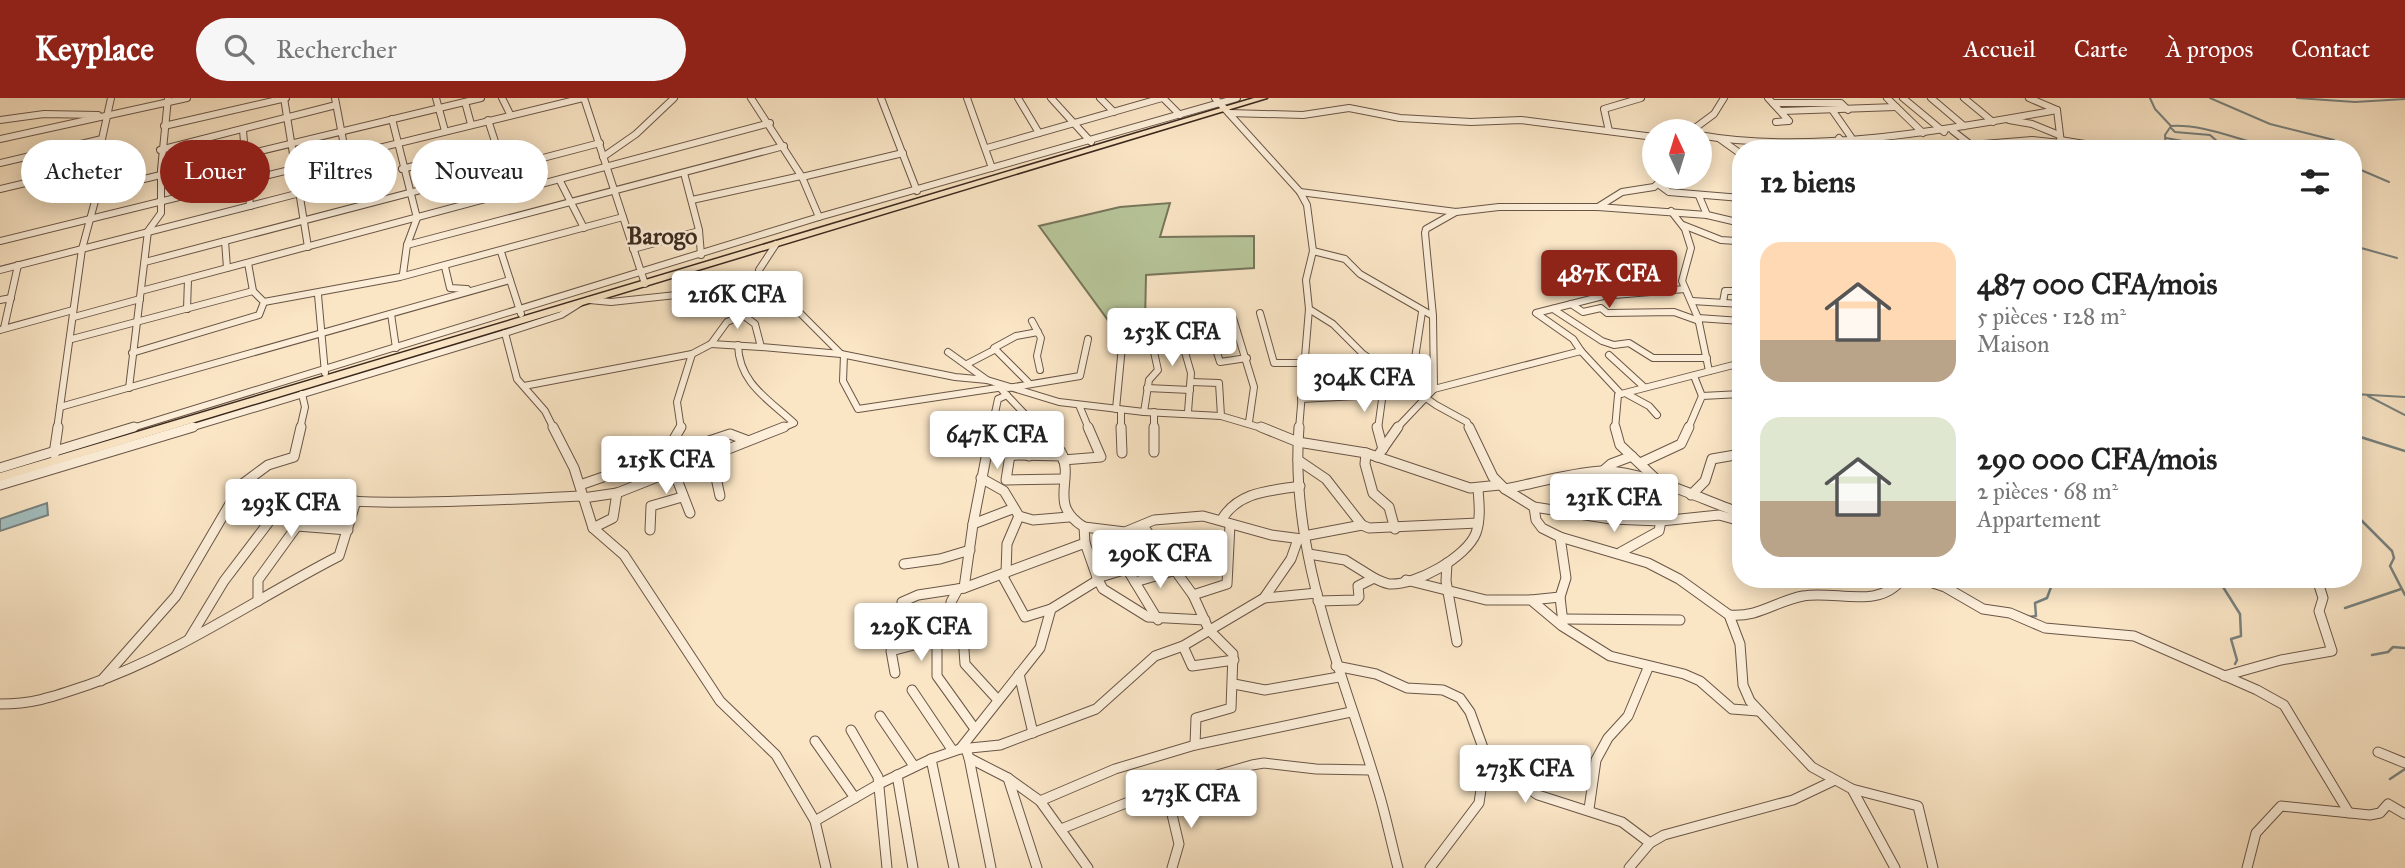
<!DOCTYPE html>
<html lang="fr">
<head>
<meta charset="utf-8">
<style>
  body { margin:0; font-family:"IM FELL Great Primer",serif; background:#f6f6f6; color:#222; height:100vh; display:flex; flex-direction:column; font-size:26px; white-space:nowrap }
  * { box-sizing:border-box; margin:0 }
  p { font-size:23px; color:#767676 }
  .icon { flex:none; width:38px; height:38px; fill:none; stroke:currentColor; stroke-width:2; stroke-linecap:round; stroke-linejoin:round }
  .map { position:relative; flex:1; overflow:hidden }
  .panel { position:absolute; left:1732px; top:42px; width:630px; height:448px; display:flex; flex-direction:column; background:#fff; border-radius:28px; box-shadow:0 4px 18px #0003 }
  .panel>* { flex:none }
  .hud { position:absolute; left:21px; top:42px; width:665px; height:63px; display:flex; gap:14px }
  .needle { width:46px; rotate:356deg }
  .fabs { position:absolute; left:1642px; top:21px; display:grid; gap:14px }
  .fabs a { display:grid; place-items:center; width:70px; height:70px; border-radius:50%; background:#fff; box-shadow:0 4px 18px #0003; font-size:35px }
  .price { position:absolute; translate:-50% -60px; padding:0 16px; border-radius:7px; background:#fff; color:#222; font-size:23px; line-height:46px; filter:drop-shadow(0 2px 4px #0008) }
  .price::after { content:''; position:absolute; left:50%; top:42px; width:21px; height:16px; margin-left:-10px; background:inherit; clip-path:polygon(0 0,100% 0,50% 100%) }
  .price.current { background:#8f2418; color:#fff }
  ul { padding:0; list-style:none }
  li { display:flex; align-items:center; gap:21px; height:175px; padding:0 28px }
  li span { display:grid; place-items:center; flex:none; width:196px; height:140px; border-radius:21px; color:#555 }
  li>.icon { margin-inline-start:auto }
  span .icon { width:84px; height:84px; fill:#fffc; stroke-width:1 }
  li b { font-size:30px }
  h2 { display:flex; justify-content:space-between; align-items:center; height:84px; padding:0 28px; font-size:30px }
  .tag { padding:0 24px; border-radius:32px; background:#fff; box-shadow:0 4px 18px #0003; font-size:24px; line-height:63px }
  .tag.current { background:#8f2418; color:#fff }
  header { display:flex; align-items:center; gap:42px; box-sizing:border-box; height:98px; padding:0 35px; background:#8f2418; color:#fff }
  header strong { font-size:33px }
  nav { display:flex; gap:38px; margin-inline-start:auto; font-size:24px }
  .search { width:490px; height:63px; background:#f6f6f6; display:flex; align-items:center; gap:18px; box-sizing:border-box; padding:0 24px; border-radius:38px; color:#767676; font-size:26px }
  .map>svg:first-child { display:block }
</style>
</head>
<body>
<header>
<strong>Keyplace</strong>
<div class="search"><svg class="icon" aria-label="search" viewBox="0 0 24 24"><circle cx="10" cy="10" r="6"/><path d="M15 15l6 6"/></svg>Rechercher</div>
<nav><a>Accueil</a><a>Carte</a><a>À propos</a><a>Contact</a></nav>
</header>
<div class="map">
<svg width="2405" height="770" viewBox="0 0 2405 770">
  <rect width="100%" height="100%" fill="#fae5c5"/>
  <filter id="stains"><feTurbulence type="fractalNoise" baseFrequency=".00286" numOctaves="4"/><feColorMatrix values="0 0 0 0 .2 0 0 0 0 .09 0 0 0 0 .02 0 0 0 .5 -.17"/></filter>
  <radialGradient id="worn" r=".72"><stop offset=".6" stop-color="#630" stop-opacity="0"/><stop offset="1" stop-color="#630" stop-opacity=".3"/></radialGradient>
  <!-- green -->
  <polygon fill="#b7c69a" stroke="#78765c" stroke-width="2" points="1170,105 1160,139 1254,138 1254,170 1146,177 1145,226 1116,233 1039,128 1120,109"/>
  <!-- water -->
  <polygon fill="#a2bdbe" stroke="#78817e" stroke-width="2" points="47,405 48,417 0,433 0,421"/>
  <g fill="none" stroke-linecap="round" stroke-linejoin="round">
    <!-- stream-far1 -->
    <g stroke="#78817e" stroke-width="2">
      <polyline points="2150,0 2155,11 2171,28 2165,37 2166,51"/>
      <polyline points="2210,0 2270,26 2334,42"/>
      <polyline points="2297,0 2355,4 2405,1"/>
      <path d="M 2171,28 C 2211,26 2246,47 2285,51"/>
      <polyline points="2171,30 2175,34 2210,37 2226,51"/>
      <polyline points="2166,40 2199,46 2204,51"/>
      <polyline points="2354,69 2389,84"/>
      <polyline points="2354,148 2397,160"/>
      <polyline points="2354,174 2360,176"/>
      <polyline points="2354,296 2405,299"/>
      <polyline points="2368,298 2405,317"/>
    </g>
    <!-- stream -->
    <g stroke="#78817e" stroke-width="2.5">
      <polyline points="2354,337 2405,353"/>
      <polyline points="2354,415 2392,453 2394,460 2390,468 2405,497"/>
      <polyline points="2218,481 2240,516 2241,538 2231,541 2237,562 2235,566"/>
      <polyline points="2345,510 2401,491"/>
      <polyline points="2029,519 2036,518 2035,505 2047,500 2054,481"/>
      <polyline points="2372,557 2388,554 2393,549 2405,550"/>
      <polyline points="2390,681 2405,671"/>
    </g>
    <defs>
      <g id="minor-far1">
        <polyline points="284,0 308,149"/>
        <polyline points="335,0 346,58"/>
        <polyline points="436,0 445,33"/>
        <polyline points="502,0 510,16"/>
        <polyline points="584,0 645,186"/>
        <polyline points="751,0 802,79 819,119"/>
        <polyline points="881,0 917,93"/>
        <polyline points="967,0 992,70"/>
        <polyline points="1018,0 1039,35"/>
        <polyline points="1051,0 1091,44"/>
        <polyline points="1100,0 1114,14"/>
        <polyline points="1163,0 1180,17"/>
        <polyline points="1215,0 1300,94 1307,107 1313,153 1306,182 1309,211 1299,331"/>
        <polyline points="1768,0 1789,23 1776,24"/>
        <polyline points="1887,0 1923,35"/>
        <polyline points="1903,0 1944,34"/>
        <polyline points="1931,0 1964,28"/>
        <polyline points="1964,0 1993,24"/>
        <polyline points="465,4 471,26"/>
        <polyline points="1773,5 1841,5 1848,12"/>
        <polyline points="1782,13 1896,9"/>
        <polyline points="1833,13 1851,39"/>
        <polyline points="1229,15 1303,17 1349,10 1400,20 1471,24 1521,22 1654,39"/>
        <polyline points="392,21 417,120 407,147 403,176"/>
        <polyline points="0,22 44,16 98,17"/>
        <polyline points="488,22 504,71"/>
        <polyline points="2009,22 2032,26 2059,37"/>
        <polyline points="164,28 286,0"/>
        <polyline points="243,32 245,57"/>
        <polyline points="1609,33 1604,11 1641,0"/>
        <polyline points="1691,33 1714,16 1724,0"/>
        <polyline points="1953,33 1971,47 2032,42 2061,45 2057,12 2029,0"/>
        <path d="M 1699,37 C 1808,57 1948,32 2057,12"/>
        <polyline points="1839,40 1850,51"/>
        <polyline points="0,41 187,0"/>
        <polyline points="1720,41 1741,56"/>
        <polyline points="2060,42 2116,51"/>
        <polyline points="987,50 1162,0"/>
        <polyline points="160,52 336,7"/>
        <polyline points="603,59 636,36 674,0"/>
        <polyline points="0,65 102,41"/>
        <polyline points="205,67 207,41"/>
        <polyline points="402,71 496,47"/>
        <polyline points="684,75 699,132 701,157"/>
        <polyline points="802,79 903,55"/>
        <polyline points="248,83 250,108"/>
        <polyline points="560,83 584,130"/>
        <polyline points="1658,86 1669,94 1741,100"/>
        <polyline points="0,91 101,67"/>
        <polyline points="98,92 481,0"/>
        <polyline points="1300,94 1456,114 1499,109 1598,109 1707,117 1741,125"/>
        <polyline points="1699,98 1707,117"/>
        <polyline points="692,102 801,78"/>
        <polyline points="1598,109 1622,94 1654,89 1665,79"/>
        <polyline points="1671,113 1685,131 1691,150 1682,183 1698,220 1709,273"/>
        <polyline points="1683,127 1721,142 1736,143 1741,148"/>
        <polyline points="0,143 583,0"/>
        <polyline points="225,143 227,170"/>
        <polyline points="407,147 784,48"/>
        <polyline points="633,151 699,133"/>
        <polyline points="1313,153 1345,161 1360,176 1433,218 1434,291 1396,331"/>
        <polyline points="501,154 521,216"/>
        <polyline points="145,164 600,45"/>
        <polyline points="445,169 450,190 467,191"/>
        <polyline points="0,172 300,95"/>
        <polyline points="141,193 770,25"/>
        <polyline points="318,197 325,275"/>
        <polyline points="0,202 11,200"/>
        <polyline points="589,202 611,204 704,194 757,202 795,210 841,256 955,279 987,282 1059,304 1144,314 1221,318 1265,331"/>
        <polyline points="1692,203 1741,206"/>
        <polyline points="264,204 400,179 623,119"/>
        <polyline points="1723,204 1725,193 1741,193"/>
        <polyline points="1571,206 1583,214 1601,210 1607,215 1674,214 1699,223"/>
        <polyline points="187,211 188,181"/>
        <polyline points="1309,211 1333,226 1363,256 1436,307 1467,324 1470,331"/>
        <polyline points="1553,211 1602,243 1614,247 1629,245 1653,260 1707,260"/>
        <polyline points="1260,215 1274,265 1302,265"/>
        <polyline points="391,216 396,250"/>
        <polyline points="743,217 755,226 761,249 841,256"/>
        <polyline points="1232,217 1254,289 1249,324"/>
        <polyline points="1433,218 1425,135 1426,131 1456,114"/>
        <polyline points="74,219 140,201"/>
        <polyline points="1206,220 1220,264 1247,260"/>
        <polyline points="1698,220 1741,223"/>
        <polyline points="1032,223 1041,240 1037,258 1040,272"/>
        <polyline points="1176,223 1191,275 1188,314"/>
        <polyline points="4,230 18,167"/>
        <polyline points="0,232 73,212"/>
        <polyline points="505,235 517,281 545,313 554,331"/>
        <polyline points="72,241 253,193"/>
        <polyline points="711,246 761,249"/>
        <path d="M 738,247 C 739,285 768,301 794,325 L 780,331"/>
        <polyline points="1581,253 1573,241 1536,215 1603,198 1685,191"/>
        <polyline points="948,254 987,282"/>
        <polyline points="132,255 259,217 264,204 253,193 248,165"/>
        <polyline points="844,257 843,283 858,311 1004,289"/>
        <polyline points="1609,257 1644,289"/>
        <polyline points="967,266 994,252"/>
        <polyline points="1302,276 1354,270"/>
        <polyline points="1694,278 1702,298"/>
        <polyline points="1028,284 994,250 1016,238 1038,234"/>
        <polyline points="1191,284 1219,285 1221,318"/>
        <polyline points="1411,287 1422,214"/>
        <polyline points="524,288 692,256 711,246 727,224 743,217 757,202 759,172 776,146"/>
        <polyline points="129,290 148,133 161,115 161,72 168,0"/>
        <polyline points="1000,290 1039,331"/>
        <polyline points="1008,290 1080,278 1088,241"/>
        <polyline points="1147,290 1190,292"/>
        <polyline points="1434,291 1581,253 1621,296 1741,265"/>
        <polyline points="1627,296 1649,308 1657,317"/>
        <polyline points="1007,297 998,301 995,315 1007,331"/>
        <polyline points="1301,301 1357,298"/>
        <polyline points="1079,307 1089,331"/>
        <polyline points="60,309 510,182"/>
        <polyline points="1116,311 1123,238"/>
        <polyline points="1121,312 1121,331"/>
        <polyline points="1144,314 1149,282 1158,272 1148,227"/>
        <polyline points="1154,314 1154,331"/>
        <polyline points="57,331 82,151 98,92 102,41 111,0"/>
        <polyline points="129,331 819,119 1237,0"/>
        <polyline points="187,331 505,235 561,217 580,205"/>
        <polyline points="300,331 305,309 302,296"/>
        <polyline points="681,331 677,304 692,256"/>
        <polyline points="992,331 995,315"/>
        <polyline points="1378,331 1386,272"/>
        <polyline points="1615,331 1618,297 1621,296"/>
        <polyline points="1688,331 1702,298 1741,296"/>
      </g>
      <g id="minor">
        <polyline points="553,329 574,370 593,430 624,457 720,603 776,657 815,723 826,770"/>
        <polyline points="1006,329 1029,358"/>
        <polyline points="1121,329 1122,355"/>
        <polyline points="1154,329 1154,354"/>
        <polyline points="1261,329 1298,344 1366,355 1470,390 1500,387"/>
        <path d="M 1299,329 C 1289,455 1343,574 1378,692 C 1386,718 1391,744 1398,770"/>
        <polyline points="1377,329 1383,351"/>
        <polyline points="1469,329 1493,379 1505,391 1534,409 1611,421 1661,423 1719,417 1741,423"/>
        <polyline points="1615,329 1620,347 1657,382"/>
        <polyline points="1366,355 1365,366 1373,395 1389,409 1395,431"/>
        <polyline points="54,356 58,329"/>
        <polyline points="711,357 720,398"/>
        <polyline points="1063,358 1010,357 1006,382 1063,381"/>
        <polyline points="1377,359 1398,329"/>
        <polyline points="1063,362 1101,359 1088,329"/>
        <polyline points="1298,362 1326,381 1362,427 1369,430 1478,425"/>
        <polyline points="1640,365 1681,346 1689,329"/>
        <polyline points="0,370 134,329"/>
        <polyline points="673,371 690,415"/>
        <polyline points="668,373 664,358 730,336 746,342"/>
        <polyline points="1603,373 1611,366 1632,358"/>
        <polyline points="981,380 1004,393 1019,418 1033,422 1069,419"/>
        <polyline points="0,387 193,329"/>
        <polyline points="580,387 664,358 681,329"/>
        <path d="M 238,391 C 353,412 467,403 583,398"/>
        <path d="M 1505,391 C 1536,385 1570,375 1601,373 C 1640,371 1703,402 1741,415"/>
        <polyline points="1691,397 1705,383 1712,361 1741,356"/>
        <polyline points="583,400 617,395 784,329"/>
        <polyline points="314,403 297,428 348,432"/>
        <polyline points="1534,409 1536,422 1542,430 1560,439 1648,465 1679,481 1729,517 1740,546 1743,587 1750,603 1812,669 1852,691 1895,770"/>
        <path d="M 1222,421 C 1239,393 1271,393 1300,388"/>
        <polyline points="973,426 992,329"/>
        <polyline points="1143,428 1193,497 1209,532 1233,556 1231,610 1196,620 1195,647"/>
        <polyline points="1084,429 1125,434 1154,422 1203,418 1271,437 1302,441"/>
        <polyline points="593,430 613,420 617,395"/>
        <polyline points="650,432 651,408 682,399"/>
        <polyline points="1304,438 1362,427"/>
        <polyline points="1560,439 1566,480 1560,499 1563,525"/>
        <polyline points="1621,454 1659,433 1661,423"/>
        <polyline points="1309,456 1345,462 1374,480"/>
        <polyline points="1447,465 1446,483 1457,544"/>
        <polyline points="904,466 940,461 970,452"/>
        <polyline points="1006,475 1007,446 1019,418"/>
        <polyline points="1002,477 1025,519 1051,511"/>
        <polyline points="1097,480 1127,471 1158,522"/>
        <polyline points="1921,481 1945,489 1983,511 2010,515 2045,530 2134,538 2257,592 2284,607 2349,715"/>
        <polyline points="1098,482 1103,491 1148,519 1205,522"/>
        <polyline points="1406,482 1486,502 1531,502 1562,528 1610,558 1684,576 1700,583 1732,611 1758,613"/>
        <polyline points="1135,484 1176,472"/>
        <polyline points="964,490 973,426 1012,411"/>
        <polyline points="958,491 951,504 950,515 937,520 937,578 975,631"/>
        <polyline points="1193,497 1227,486 1230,426"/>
        <polyline points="1264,500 1317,495"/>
        <polyline points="1531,502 1560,499"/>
        <polyline points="258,503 258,482 297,428"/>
        <path d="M 1318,503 L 1356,502 L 1359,499 L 1358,488 L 1374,480 C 1378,482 1385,485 1389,486 C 1415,488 1467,459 1476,435 C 1481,421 1479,405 1478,391"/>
        <polyline points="902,504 918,497 964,490 1085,445"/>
        <path d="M 1729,517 C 1758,520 1776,503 1803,498 C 1835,492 1879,512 1902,481"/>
        <polyline points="1563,521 1680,522"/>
        <polyline points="962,524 965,566 997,601"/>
        <polyline points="189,541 224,483 287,400"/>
        <polyline points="1183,548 1192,568 1234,562"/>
        <polyline points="1336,568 1376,576 1407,590 1443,592 1460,600 1470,614 1486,658 1516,682 1538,697 1622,724 1650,745"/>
        <polyline points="895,575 891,553 937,541"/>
        <polyline points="1019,576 1033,635"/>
        <polyline points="2224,578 2281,562 2332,553 2319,513 2323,500 2317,481"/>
        <polyline points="101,583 176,498 241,387 268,367 294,359 301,329"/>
        <polyline points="1234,586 1265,592 1339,579"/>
        <polyline points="912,592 953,653"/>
        <path d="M 0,606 C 35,606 55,598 88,587 C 178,556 255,501 339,458 L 356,403"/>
        <polyline points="880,618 914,668"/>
        <polyline points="851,632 878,679 887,770"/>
        <polyline points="815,643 855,700"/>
        <path d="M 960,651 L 1040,550 L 1051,511 L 1098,482 L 1085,445 L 1084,429 C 1047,406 1075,383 1061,354 C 1056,345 1045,336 1038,329"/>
        <polyline points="966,651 969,660 1008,680 1040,703 1088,770"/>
        <polyline points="2378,654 2405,665"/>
        <polyline points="969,660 991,770"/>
        <polyline points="931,661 954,770"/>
        <polyline points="897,677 913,770"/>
        <polyline points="1008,680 1037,770"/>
        <polyline points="1166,691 1179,746 1172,770"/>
        <polyline points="1852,691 1918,708 1933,770"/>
        <polyline points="1040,703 1115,671 1195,647 1351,614"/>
        <polyline points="1589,711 1596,662 1608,640 1628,618 1648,570"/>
        <polyline points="815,723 879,686 931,661 960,651 1000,647 1096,611 1155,558 1183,548 1264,500 1291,461 1298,441"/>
        <polyline points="1061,731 1141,699 1252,667 1264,665 1316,671 1370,672"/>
        <polyline points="1430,770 1479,705 1486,658"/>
        <polyline points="1629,770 1650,745 1664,737 1793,702 1833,683"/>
        <polyline points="2247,770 2256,735 2281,708 2370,717 2380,715 2388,706 2405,716"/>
      </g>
      <polygon id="trunk" points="1254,0 1267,0 0,383 0,375"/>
    </defs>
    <!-- minor-far1 casing -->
    <use href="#minor-far1" stroke="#6a5647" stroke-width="8"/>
    <!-- minor casing -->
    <use href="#minor" stroke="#6a5647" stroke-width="11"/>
    <!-- trunk casing -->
    <use href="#trunk" stroke="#3a271d" stroke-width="3"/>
    <!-- minor-far1 -->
    <use href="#minor-far1" stroke="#fceed9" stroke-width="6"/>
    <!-- minor -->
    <use href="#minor" stroke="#fceed9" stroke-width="9"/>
    <!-- trunk -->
    <use href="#trunk" fill="#fae5c5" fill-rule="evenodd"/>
  </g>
  <g text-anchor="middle" stroke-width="5" stroke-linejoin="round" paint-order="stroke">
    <!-- quarter labels -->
    <g font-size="24" font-weight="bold" fill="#3a271d" stroke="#fceed9">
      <text x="662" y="146">Barogo</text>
    </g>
  </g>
  <rect width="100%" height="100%" filter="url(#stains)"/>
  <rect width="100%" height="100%" fill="url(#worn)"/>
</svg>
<div class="fabs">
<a><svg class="needle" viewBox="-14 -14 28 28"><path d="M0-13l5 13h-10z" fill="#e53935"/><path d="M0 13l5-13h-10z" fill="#767676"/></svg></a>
</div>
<b class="price current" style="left:1609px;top:212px">487K CFA</b>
<b class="price" style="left:737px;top:233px">216K CFA</b>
<b class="price" style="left:1172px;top:270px">253K CFA</b>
<b class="price" style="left:1364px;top:316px">304K CFA</b>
<b class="price" style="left:997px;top:373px">647K CFA</b>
<b class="price" style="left:666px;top:398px">215K CFA</b>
<b class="price" style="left:1614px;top:436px">231K CFA</b>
<b class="price" style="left:291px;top:441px">293K CFA</b>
<b class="price" style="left:1160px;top:492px">290K CFA</b>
<b class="price" style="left:921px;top:565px">229K CFA</b>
<b class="price" style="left:1525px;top:707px">273K CFA</b>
<b class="price" style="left:1191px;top:732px">273K CFA</b>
<div class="hud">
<a class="tag">Acheter</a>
<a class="tag current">Louer</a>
<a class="tag">Filtres</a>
<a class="tag">Nouveau</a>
</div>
<section class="panel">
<h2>12 biens<svg class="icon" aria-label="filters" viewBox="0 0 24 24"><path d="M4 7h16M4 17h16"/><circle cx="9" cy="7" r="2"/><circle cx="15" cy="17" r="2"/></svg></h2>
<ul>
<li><span style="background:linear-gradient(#ffd9b3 70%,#b9a48a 0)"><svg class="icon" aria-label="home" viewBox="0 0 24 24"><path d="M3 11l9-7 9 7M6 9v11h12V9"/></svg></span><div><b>487 000 CFA/mois</b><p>5 pièces · 128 m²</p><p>Maison</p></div></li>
<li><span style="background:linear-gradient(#dfe7d0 60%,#b9a48a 0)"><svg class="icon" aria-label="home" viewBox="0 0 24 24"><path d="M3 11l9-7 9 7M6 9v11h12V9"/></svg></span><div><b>290 000 CFA/mois</b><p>2 pièces · 68 m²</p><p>Appartement</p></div></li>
</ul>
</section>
</div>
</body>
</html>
